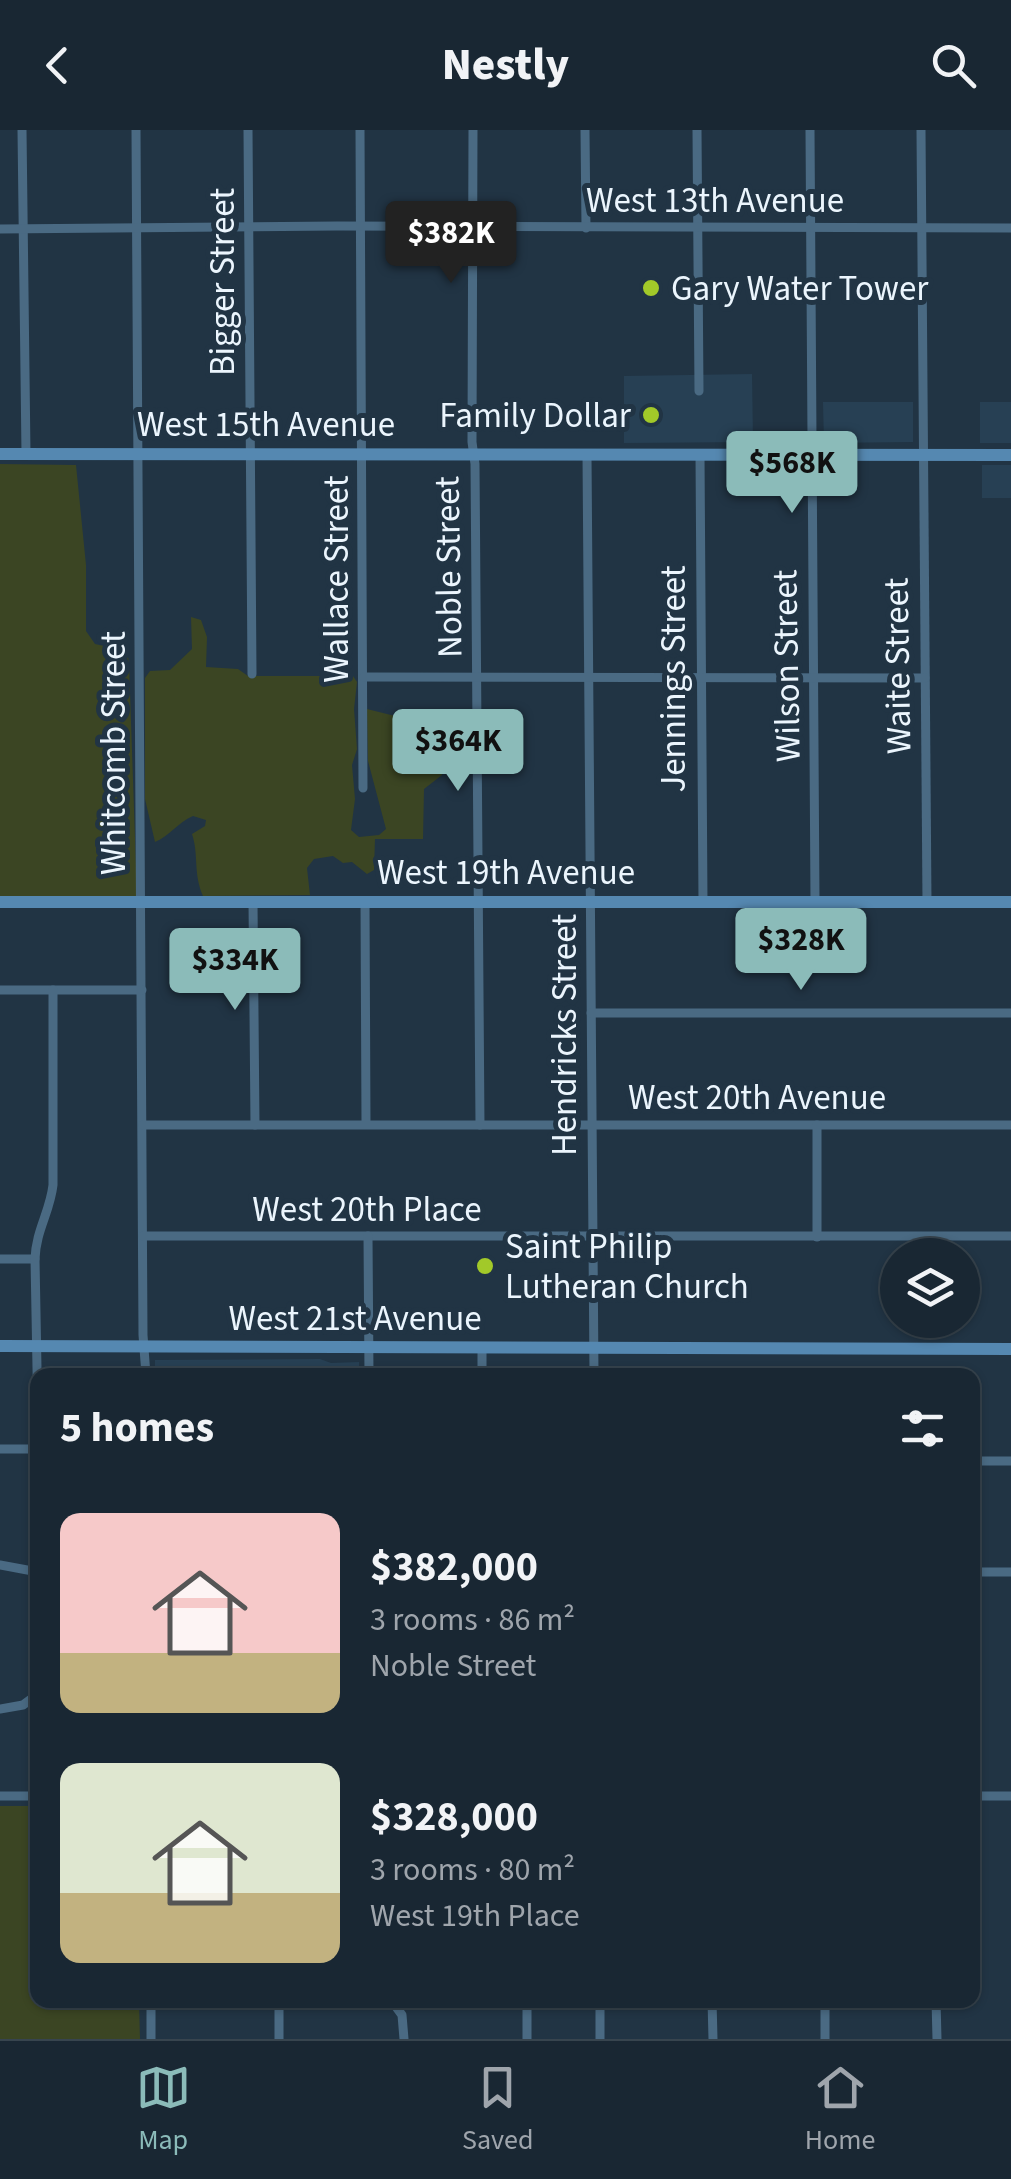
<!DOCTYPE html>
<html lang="en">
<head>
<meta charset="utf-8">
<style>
  body { margin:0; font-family:"Source Sans 3",sans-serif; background:#26333f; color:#f1f3f6; height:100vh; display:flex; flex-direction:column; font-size:38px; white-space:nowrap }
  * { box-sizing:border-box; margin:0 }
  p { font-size:32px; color:#9fa5ac }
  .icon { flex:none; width:55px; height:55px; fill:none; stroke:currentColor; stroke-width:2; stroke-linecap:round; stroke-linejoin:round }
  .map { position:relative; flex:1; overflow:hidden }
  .drawer { position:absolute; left:30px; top:1238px; width:950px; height:640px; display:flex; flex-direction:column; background:#192733; border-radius:20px; box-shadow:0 2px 8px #0004,0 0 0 2px #37444e }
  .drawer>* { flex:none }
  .controls { position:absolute; left:880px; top:1108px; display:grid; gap:20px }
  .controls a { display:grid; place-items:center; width:100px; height:100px; border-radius:50%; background:#192733; box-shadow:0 2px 8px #0004,0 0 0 2px #37444e; font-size:50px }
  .price { position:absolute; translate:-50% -85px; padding:0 22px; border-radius:10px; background:#8bbbb9; color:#111; font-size:32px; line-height:65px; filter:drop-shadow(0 2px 5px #0008) }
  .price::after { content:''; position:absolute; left:50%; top:60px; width:30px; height:22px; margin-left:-15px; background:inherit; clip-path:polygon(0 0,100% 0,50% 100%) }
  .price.selected { background:#222; color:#fff }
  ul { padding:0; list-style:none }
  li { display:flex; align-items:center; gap:30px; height:250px; padding:0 30px }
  li span { display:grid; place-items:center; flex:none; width:280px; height:200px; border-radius:20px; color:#555 }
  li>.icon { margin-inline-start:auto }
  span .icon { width:120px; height:120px; fill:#fffc; stroke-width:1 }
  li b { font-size:42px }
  h2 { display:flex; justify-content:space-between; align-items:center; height:120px; padding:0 30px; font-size:42px }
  header { display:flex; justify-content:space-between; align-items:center; height:130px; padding:0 30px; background:#192733; font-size:45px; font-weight:800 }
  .tab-bar { display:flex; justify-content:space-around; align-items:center; height:140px; border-top:2px solid #37444e; background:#192733; font-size:28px; color:#9fa5ac }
  .tab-bar a { display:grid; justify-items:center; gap:5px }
  .tab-bar .selected { color:#8bbbb9 }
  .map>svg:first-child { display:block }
</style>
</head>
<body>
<header><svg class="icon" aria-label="back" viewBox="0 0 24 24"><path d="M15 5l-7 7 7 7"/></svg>Nestly<svg class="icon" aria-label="search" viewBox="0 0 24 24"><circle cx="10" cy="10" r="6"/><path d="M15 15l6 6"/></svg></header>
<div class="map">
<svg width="1011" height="1909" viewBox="0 0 1011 1909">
  <rect width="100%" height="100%" fill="#213444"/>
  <!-- built -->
  <g fill="#274054">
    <polygon points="752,244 753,312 624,313 624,246"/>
    <polygon points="823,272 913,272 913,312 824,313"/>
    <rect x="980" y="272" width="31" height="41"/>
    <rect x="982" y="335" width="29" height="33"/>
    <polygon points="320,1229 331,1233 359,1232 359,1245 155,1245 155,1230"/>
  </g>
  <!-- green -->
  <g fill="#3b4523">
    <polygon points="0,334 76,335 86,435 86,501 95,514 127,521 129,533 137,766 0,767"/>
    <path d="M 191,487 L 201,490 L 207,507 L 206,537 L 238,539 L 248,546 L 353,546 L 357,552 L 354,579 L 357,619 L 352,635 L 355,669 L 351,700 L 359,707 L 379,705 L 386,699 L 368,631 L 367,579 L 407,589 L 411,584 L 421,583 L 419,614 L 427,635 L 427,624 L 433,621 C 443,628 444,633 442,645 L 424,659 L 423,709 L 375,709 L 374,740 L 367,744 L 352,732 L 343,733 L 333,726 L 314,729 L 307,738 L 310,765 L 203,766 C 193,743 199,725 192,704 L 205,696 L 206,690 L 193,686 C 177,693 171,705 155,712 L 145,669 L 145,548 L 150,541 L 170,540 L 192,519 Z"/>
    <polygon points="0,1676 37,1676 38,1870 139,1870 140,1909 0,1909"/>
  </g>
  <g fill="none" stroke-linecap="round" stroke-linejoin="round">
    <!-- street -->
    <g stroke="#4a6a83" stroke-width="9">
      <polyline points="22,0 26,324"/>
      <polyline points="136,0 143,1205 146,1245"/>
      <polyline points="248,0 252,544"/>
      <polyline points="360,0 363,658"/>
      <polyline points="473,0 472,312 475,334 480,995"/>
      <polyline points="585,0 586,98"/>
      <polyline points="697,0 699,261"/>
      <polyline points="810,0 815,772"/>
      <polyline points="921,0 927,772"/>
      <polyline points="0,99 337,96 1011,98"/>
      <polyline points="587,325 594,1245"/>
      <polyline points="700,325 703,772"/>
      <polyline points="364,547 925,548"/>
      <polyline points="253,772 255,995"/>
      <polyline points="365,772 366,994"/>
      <polyline points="0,860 142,860"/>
      <polyline points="591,883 1011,883"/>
      <polyline points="143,995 1011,995"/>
      <polyline points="817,995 817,1107"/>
      <polyline points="143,1106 1011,1106"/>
      <polyline points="368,1106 369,1245"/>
      <polyline points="0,1129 35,1129"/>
      <polyline points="482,1218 482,1245"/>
      <path d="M 38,1292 L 35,1129 C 36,1100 50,1082 53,1055 L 53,860"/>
      <polyline points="0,1319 38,1319"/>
      <polyline points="972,1331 1011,1331"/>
      <polyline points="0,1435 38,1442"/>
      <polyline points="972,1442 1011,1442"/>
      <polyline points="0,1579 23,1575 38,1564"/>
      <polyline points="0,1666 38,1666"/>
      <polyline points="972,1666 1011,1666"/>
      <polyline points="151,1870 151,1909"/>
      <polyline points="279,1870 279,1909"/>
      <polyline points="391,1870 402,1885 404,1909"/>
      <polyline points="527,1870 527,1909"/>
      <polyline points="600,1870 600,1909"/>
      <polyline points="712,1870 713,1909"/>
      <polyline points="825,1870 825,1909"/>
      <polyline points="936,1870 937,1909"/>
    </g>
    <!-- secondary -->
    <g stroke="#5588b1" stroke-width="12">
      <polyline points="0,324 1011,325"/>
      <polyline points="0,772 1011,772"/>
      <polyline points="0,1216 1011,1219"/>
    </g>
  </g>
  <!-- markers -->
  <g fill="#a2c929" stroke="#213444" stroke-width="4">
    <circle cx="651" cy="158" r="10"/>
    <circle cx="651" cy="285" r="10"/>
    <circle cx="485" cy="1136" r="10"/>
  </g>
  <g text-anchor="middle" stroke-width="10" stroke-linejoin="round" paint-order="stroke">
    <!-- street labels -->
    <g font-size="35" fill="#ebf5fd" stroke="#213444">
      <text x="715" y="82">West 13th Avenue</text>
      <text transform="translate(222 152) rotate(-90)" y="12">Bigger Street</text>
      <text x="266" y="306">West 15th Avenue</text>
      <text transform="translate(448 437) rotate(-91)" y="12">Noble Street</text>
      <text transform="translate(336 449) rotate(-90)" y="12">Wallace Street</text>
      <text transform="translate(786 536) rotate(-91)" y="12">Wilson Street</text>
      <text transform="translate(897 536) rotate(-91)" y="12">Waite Street</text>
      <text transform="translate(673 549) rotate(-90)" y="12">Jennings Street</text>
      <text transform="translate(113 623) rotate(-90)" y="12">Whitcomb Street</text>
      <text x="506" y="754">West 19th Avenue</text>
      <text transform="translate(564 905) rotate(-90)" y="12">Hendricks Street</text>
      <text x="757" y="979">West 20th Avenue</text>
      <text x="367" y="1091">West 20th Place</text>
      <text x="355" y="1200">West 21st Avenue</text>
    </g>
    <!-- poi labels -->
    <g font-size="35" fill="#ebf5fd" stroke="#213444" text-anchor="start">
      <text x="671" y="170">Gary Water Tower</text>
      <text x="631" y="297" text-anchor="end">Family Dollar</text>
      <text x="505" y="1128">Saint Philip<tspan x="505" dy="40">Lutheran Church</tspan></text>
    </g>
  </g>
</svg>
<div class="controls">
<a><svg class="icon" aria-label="layers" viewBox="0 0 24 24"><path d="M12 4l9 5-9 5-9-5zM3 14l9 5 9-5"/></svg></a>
</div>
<b class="price selected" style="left:451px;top:156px">$382K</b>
<b class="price" style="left:792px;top:386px">$568K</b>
<b class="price" style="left:458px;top:664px">$364K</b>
<b class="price" style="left:801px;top:863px">$328K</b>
<b class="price" style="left:235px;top:883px">$334K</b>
<section class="drawer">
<h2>5 homes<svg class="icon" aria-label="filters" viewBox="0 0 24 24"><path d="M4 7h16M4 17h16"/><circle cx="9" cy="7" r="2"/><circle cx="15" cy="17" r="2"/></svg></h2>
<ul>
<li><span style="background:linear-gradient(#f6c9c9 70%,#c2b280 0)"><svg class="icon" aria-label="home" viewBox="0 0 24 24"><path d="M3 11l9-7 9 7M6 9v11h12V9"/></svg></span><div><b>$382,000</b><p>3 rooms · 86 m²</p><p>Noble Street</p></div></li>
<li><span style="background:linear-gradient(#dfe7d0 65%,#c2b280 0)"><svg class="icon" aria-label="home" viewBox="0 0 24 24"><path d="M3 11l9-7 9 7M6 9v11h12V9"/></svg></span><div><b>$328,000</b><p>3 rooms · 80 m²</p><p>West 19th Place</p></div></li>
</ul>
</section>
</div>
<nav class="tab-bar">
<a class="selected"><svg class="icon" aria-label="map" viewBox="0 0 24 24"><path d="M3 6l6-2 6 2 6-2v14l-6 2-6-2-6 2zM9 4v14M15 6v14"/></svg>Map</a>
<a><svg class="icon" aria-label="saved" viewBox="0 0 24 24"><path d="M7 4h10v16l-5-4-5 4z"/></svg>Saved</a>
<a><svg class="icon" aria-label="home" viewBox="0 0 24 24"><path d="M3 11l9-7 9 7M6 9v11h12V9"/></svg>Home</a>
</nav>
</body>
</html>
